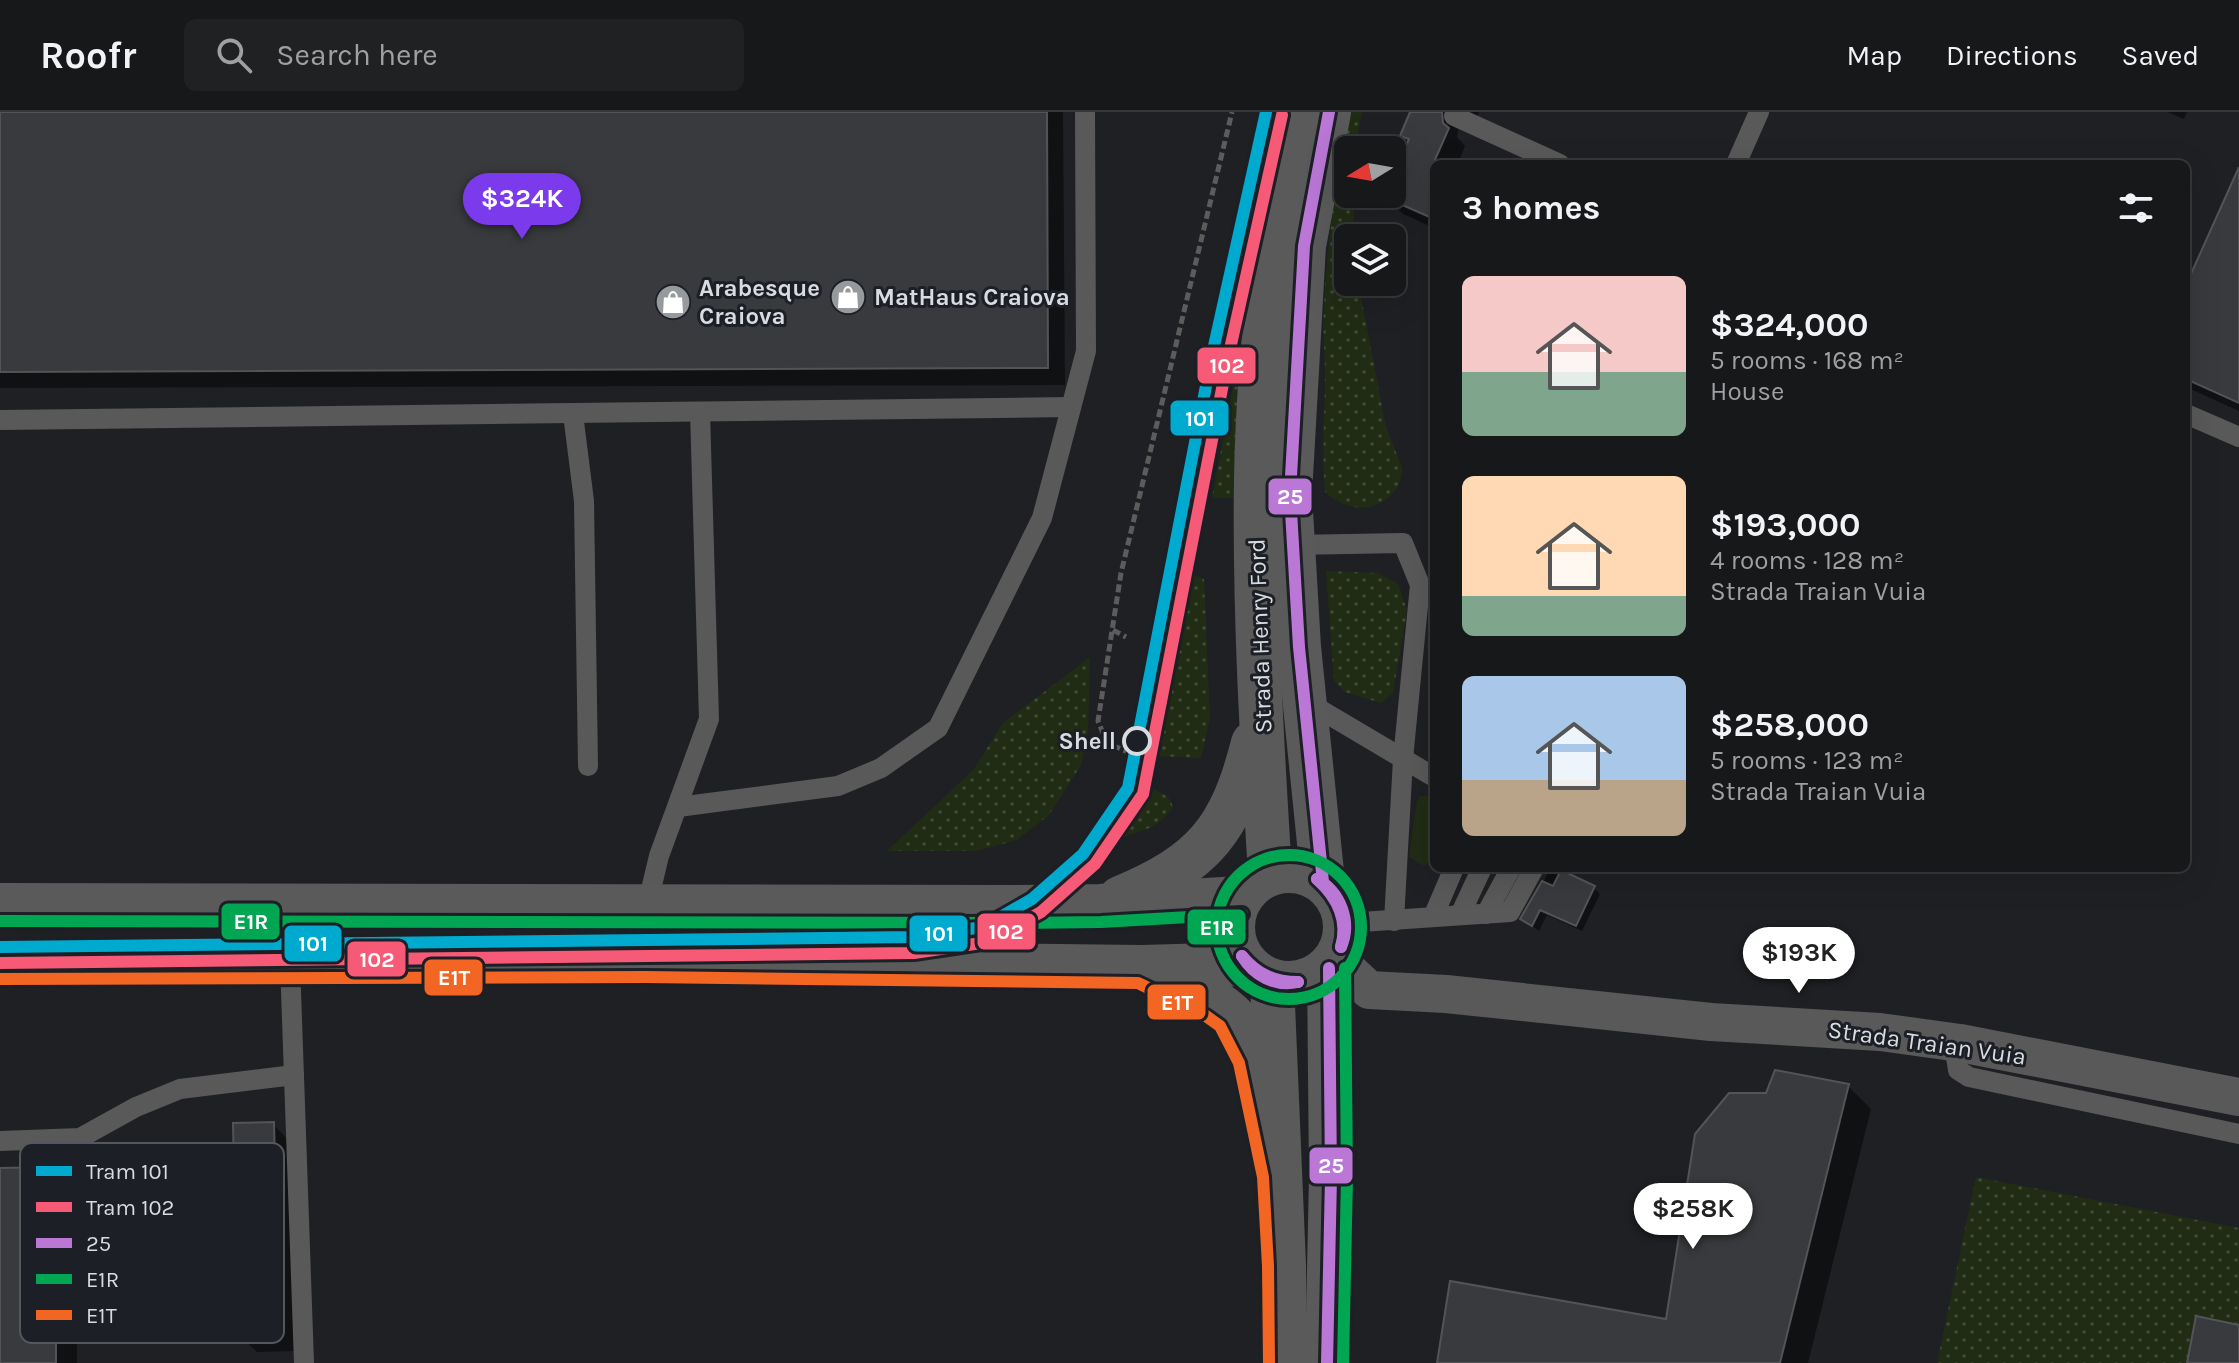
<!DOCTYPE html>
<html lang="en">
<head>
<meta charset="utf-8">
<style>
  body { margin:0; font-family:Karla,sans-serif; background:#1f2123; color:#f1f3f6; height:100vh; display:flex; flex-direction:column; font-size:30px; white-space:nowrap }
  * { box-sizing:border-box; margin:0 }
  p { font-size:26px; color:#9ea0a2 }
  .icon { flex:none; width:44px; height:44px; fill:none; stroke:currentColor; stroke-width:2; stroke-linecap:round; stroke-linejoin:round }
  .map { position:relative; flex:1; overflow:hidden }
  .sheet { position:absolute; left:1430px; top:48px; width:760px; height:712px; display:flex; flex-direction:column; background:#16181a; border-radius:12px; box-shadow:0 8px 32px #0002,0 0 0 2px #353739 }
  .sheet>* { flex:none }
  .needle { width:52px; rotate:259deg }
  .fabs { position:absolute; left:1334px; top:24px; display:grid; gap:16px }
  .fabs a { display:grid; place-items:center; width:72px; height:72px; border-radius:12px; background:#16181a; box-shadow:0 8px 32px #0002,0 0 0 2px #353739; font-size:40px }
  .price { position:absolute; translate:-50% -68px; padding:0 18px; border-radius:28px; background:#fff; color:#222; font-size:26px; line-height:52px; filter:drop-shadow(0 2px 4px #0008) }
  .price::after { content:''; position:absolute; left:50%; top:48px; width:24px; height:18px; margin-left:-12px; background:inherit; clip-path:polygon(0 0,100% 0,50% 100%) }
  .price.on { background:#7c3aed; color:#fff }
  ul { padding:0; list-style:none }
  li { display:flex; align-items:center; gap:24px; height:200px; padding:0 32px }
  li span { display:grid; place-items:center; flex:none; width:224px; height:160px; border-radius:12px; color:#555 }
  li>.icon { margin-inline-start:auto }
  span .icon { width:96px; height:96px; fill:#fffc; stroke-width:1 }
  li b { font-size:34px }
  h2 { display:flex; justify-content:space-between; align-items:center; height:96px; padding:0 32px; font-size:34px }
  header { display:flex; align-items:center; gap:48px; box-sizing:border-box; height:112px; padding:0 40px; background:#16181a; border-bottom:2px solid #353739 }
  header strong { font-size:38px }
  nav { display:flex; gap:44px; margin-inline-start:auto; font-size:28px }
  .search { width:560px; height:72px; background:#1f2123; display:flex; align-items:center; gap:20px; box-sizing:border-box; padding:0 28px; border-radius:12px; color:#9ea0a2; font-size:30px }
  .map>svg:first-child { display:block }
</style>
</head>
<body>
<header>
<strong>Roofr</strong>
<div class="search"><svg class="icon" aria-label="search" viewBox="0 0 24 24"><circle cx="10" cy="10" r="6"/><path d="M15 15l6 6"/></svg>Search here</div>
<nav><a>Map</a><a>Directions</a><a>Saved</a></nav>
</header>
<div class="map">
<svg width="2239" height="1251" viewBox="0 0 2239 1251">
  <defs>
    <pattern id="grass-dots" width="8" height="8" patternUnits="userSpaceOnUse" patternTransform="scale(2)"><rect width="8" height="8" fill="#212c15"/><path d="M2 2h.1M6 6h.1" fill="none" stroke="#404a37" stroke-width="1.8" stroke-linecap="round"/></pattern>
  </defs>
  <rect width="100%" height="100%" fill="#1e2023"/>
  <!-- grass -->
  <g fill="url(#grass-dots)">
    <path d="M 1351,0 L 1362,0 L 1355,38 L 1348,38 L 1348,82 L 1354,82 L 1353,126 L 1348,126 L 1348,170 L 1358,170 L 1386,315 L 1403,358 C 1401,366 1399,376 1393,381 C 1372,403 1345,398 1325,380 C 1322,344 1324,311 1325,275 C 1326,248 1322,222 1324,195 C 1327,129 1336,64 1351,0 Z"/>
    <polygon points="1256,152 1238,386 1212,386"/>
    <polygon points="1326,459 1378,461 1398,472 1407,498 1393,581 1381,591 1345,580 1334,569"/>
    <polygon points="1187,461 1204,467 1210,606 1201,646 1156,644"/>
    <polygon points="1090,545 1088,620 1081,653 1049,703 1017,728 976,739 887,739 974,657 1003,611"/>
    <path d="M 1147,673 L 1168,685 L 1173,694 C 1161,716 1141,719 1119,726 Z"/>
    <polygon points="1976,1065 2239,1116 2239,1251 1937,1251"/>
  </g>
  <!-- green -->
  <path fill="#212c15" d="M 1434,683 C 1434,701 1440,745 1424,754 L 1409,745 L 1417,688 L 1420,684 Z"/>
  <!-- shadow -->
  <g fill="#0007">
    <polygon points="0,0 1063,0 1065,273 0,276"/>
    <polygon points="1412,0 1479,0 1476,8 1459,15 1457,25 1465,34 1458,52 1434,52 1434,116 1403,102 1386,85 1387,82 1392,82 1392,71 1410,30 1402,23"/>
    <polygon points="2167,0 2187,0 2184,7"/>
    <polygon points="2239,60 2239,299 2186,275 2186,178"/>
    <polygon points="1548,756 1593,775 1600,782 1582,819 1547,803 1539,819 1523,807 1547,763"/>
    <polygon points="1848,974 1871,997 1808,1251 1439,1251 1668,1210 1767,983"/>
    <polygon points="273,1012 290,1030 295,1239 257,1240 239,1223"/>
    <polygon points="0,1058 171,1058 193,1080 193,1218 124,1218 124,1222 77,1223 77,1251 0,1251"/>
  </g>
  <!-- building -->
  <g fill="#393a3d" stroke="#535457" stroke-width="2">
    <polygon points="0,0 1047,0 1048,256 0,260"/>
    <polygon points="1410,0 1442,0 1443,11 1449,16 1434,50 1434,107 1384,85 1385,82 1392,82 1392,66 1409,27 1400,24"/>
    <polygon points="2239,55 2239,291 2186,267 2186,173"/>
    <polygon points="1561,758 1595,774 1576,814 1540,798 1532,814 1520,807 1542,769 1553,774"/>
    <polygon points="1775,958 1849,972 1780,1251 1437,1251 1450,1169 1666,1207 1695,1022 1729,981 1766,981"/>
    <polygon points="274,1010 279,1223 237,1224 233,1011"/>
    <polygon points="101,1054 101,1057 171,1056 172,1197 103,1197 103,1201 56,1202 56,1251 0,1251 0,1056"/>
    <polygon points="2196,1204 2239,1213 2239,1251 2187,1251"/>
  </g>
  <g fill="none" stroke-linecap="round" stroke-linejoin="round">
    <!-- path -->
    <g stroke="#5c5c5d" stroke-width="5" stroke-dasharray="8 4" stroke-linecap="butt">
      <polyline points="1113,518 1126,525"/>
      <polyline points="1142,646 1107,631 1098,609 1121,461 1232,0"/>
    </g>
    <!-- service -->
    <g stroke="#5a5959" stroke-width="20">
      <polyline points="1454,4 1560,52"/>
      <polyline points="1736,52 1759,0"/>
      <polyline points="573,302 584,389 588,654"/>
      <polyline points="2186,302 2239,325"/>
      <polyline points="0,308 1071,295"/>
      <polyline points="1292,433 1403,431 1420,473 1403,647 1394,809"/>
      <polyline points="1304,588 1434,665"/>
      <polyline points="678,695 838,674 881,656 938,616 1042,406 1086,239 1085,0"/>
      <polyline points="1486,802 1511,756"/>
      <polyline points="1460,803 1482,756"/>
      <polyline points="1433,805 1454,756"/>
      <polyline points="1346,811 1510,800 1534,756"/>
      <polyline points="645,849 647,794 659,744 709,607 700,300"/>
      <polyline points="290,850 304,1251"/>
      <polyline points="1960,931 1956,945 1958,958 1969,965 2239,1022"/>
      <polyline points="0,1029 80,1026 136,995 180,977 294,963"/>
    </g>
    <!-- minor -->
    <polyline stroke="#5a5959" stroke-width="38" points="1336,847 1369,878 1446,882 1711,910 1880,920 1960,931 2239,985"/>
    <!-- primary -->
    <g stroke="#5a5a5a" stroke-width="44">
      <circle cx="1289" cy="815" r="56"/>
      <path d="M 1270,762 C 1262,631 1254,499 1256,368 C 1258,244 1273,121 1296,0"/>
      <polyline points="1323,770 1299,535 1290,382 1304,134 1329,0"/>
      <path d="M 1120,786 C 1204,751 1231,718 1253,631"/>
      <polyline points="0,793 1018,795 1100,794 1241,786"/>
      <polyline points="0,851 645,849 1142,855 1246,852"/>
      <path d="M 1148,858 C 1175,870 1208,881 1231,902 C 1249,918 1257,952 1262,976"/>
      <polyline points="1272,869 1284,1153 1285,1251"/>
      <polyline points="1327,1251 1331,1065 1329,856"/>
    </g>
    <defs>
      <g id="bus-1">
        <path d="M 1317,767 C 1340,780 1352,809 1341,835"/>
        <path d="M 1317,767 C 1337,785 1349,807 1341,835"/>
        <polyline points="1323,770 1299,535 1290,382 1304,134 1329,0"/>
        <path d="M 1242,844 C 1257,862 1274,870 1298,870"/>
        <path d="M 1242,844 C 1254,864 1275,875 1298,870"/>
        <polyline points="1327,1251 1331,1065 1329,856"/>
      </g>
      <g id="bus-2">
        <circle cx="1289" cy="815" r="72"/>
        <polyline points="0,809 1018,811 1101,810 1242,802"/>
        <polyline points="1343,1251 1347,1065 1345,856"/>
      </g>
      <polyline id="bus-3" points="0,867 645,865 1138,871 1206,904 1220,914 1239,951 1263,1065 1268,1154 1269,1251"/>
    </defs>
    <!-- bus-1 casing -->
    <use href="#bus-1" stroke="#1c1f25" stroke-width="18"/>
    <!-- bus-2 casing -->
    <use href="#bus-2" stroke="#1c1f25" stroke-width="18"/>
    <!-- bus-3 casing -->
    <use href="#bus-3" stroke="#1c1f25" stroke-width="18"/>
    <!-- bus-1 -->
    <use href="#bus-1" stroke="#ba77d6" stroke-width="12"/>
    <!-- bus-2 -->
    <use href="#bus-2" stroke="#00a651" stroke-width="12"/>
    <!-- bus-3 -->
    <use href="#bus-3" stroke="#f26522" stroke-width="12"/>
    <defs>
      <polyline id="tram-1" points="0,835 914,825 983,815 1032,787 1083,742 1128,676 1212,243 1266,0"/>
      <polyline id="tram-2" points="0,851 914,841 988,830 1041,800 1095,752 1143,682 1228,246 1282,3"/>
    </defs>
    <!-- tram-1 casing -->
    <use href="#tram-1" stroke="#1c1f25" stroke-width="18"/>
    <!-- tram-2 casing -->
    <use href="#tram-2" stroke="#1c1f25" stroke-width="18"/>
    <!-- tram-1 -->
    <use href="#tram-1" stroke="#00a9ce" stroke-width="12"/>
    <!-- tram-2 -->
    <use href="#tram-2" stroke="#f75a77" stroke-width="12"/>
  </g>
  <!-- icons -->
  <defs>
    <symbol id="shop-disc" viewBox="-11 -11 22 22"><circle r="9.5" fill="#979a9d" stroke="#1c1f25"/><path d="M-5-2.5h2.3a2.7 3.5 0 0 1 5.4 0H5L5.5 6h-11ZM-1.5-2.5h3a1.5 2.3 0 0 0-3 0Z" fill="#fff"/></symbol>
  </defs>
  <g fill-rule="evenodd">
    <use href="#shop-disc" x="828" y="165" width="40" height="40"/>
    <use href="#shop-disc" x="653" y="170" width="40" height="40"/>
  </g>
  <!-- markers -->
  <circle fill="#1c1f25" stroke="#d8dbdf" stroke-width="4" cx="1137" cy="629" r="13"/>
  <g text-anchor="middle" stroke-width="6" stroke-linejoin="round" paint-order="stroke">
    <!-- poi labels -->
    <g font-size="24" font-weight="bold" fill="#d8dbdf" stroke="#1c1f25" text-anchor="start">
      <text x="699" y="184">Arabesque<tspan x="699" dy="28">Craiova</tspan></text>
      <text x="874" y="193">MatHaus Craiova</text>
    </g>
    <!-- street labels -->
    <g font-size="24" fill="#d8dbdf" stroke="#1c1f25">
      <text transform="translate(1260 524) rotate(-92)" y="8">Strada Henry Ford</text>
      <text transform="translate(1927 931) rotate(8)" y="8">Strada Traian Vuia</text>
    </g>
    <!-- stop labels -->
    <g font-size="24" font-weight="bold" fill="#d8dbdf" stroke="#1c1f25" text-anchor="end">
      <text x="1116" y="637">Shell</text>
    </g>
  </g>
  <!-- legend -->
  <rect x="20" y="1031" width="264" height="200" rx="12" fill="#1c1f25" stroke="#54575d" stroke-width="2"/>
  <rect x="36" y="1054" width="36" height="10" fill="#00a9ce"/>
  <rect x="36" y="1090" width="36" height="10" fill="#f75a77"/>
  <rect x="36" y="1126" width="36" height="10" fill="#ba77d6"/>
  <rect x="36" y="1162" width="36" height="10" fill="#00a651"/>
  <rect x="36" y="1198" width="36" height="10" fill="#f26522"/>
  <g font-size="22" fill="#d8dbdf">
    <text x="86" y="1067">Tram 101</text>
    <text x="86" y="1103">Tram 102</text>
    <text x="86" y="1139">25</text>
    <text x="86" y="1175">E1R</text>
    <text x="86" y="1211">E1T</text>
  </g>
  <g stroke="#1c1f25" stroke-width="3">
    <rect x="1196" y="234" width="61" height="39" rx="8" fill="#f75a77"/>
    <rect x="1169" y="287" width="61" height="38" rx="8" fill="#00a9ce"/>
    <rect x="1267" y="365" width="46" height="39" rx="8" fill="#ba77d6"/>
    <rect x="220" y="790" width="61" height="39" rx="8" fill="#00a651"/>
    <rect x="1186" y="796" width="61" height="38" rx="8" fill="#00a651"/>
    <rect x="976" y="800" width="61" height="39" rx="8" fill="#f75a77"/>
    <rect x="908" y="802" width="61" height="39" rx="8" fill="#00a9ce"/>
    <rect x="283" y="812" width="60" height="39" rx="8" fill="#00a9ce"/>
    <rect x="346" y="828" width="61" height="38" rx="8" fill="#f75a77"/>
    <rect x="423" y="846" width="61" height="39" rx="8" fill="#f26522"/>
    <rect x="1146" y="871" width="61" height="38" rx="8" fill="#f26522"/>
    <rect x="1308" y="1034" width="46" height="39" rx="8" fill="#ba77d6"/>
  </g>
  <g font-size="22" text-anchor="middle" font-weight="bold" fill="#fff">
    <text x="1227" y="261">102</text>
    <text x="1200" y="314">101</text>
    <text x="1290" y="392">25</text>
    <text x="251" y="817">E1R</text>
    <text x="1217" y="823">E1R</text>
    <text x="1006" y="827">102</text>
    <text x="939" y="829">101</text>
    <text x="313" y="839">101</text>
    <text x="377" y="855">102</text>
    <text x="454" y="873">E1T</text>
    <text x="1177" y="898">E1T</text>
    <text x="1331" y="1061">25</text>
  </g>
</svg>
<div class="fabs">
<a><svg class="needle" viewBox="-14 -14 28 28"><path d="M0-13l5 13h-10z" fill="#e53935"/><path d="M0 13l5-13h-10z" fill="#9ea0a2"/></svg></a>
<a><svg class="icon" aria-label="layers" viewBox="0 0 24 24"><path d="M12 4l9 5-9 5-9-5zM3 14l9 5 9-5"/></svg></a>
</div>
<b class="price on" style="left:522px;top:129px">$324K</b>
<b class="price" style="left:1799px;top:883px">$193K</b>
<b class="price" style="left:1693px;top:1139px">$258K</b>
<section class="sheet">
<h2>3 homes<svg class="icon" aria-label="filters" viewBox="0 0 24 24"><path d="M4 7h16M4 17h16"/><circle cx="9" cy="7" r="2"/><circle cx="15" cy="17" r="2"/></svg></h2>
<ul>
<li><span style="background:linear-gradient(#f6c9c9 60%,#7fa58c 0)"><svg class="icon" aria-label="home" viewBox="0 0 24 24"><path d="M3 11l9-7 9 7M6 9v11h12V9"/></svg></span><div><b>$324,000</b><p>5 rooms · 168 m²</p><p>House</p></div></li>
<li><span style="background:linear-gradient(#ffd9b3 75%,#7fa58c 0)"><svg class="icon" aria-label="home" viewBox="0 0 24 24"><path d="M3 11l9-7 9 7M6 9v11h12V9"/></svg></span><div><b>$193,000</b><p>4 rooms · 128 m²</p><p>Strada Traian Vuia</p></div></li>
<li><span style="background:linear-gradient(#a9c7e8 65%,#b9a48a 0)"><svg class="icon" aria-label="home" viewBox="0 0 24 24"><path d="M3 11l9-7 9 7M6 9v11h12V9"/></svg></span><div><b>$258,000</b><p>5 rooms · 123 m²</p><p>Strada Traian Vuia</p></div></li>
</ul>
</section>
</div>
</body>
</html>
